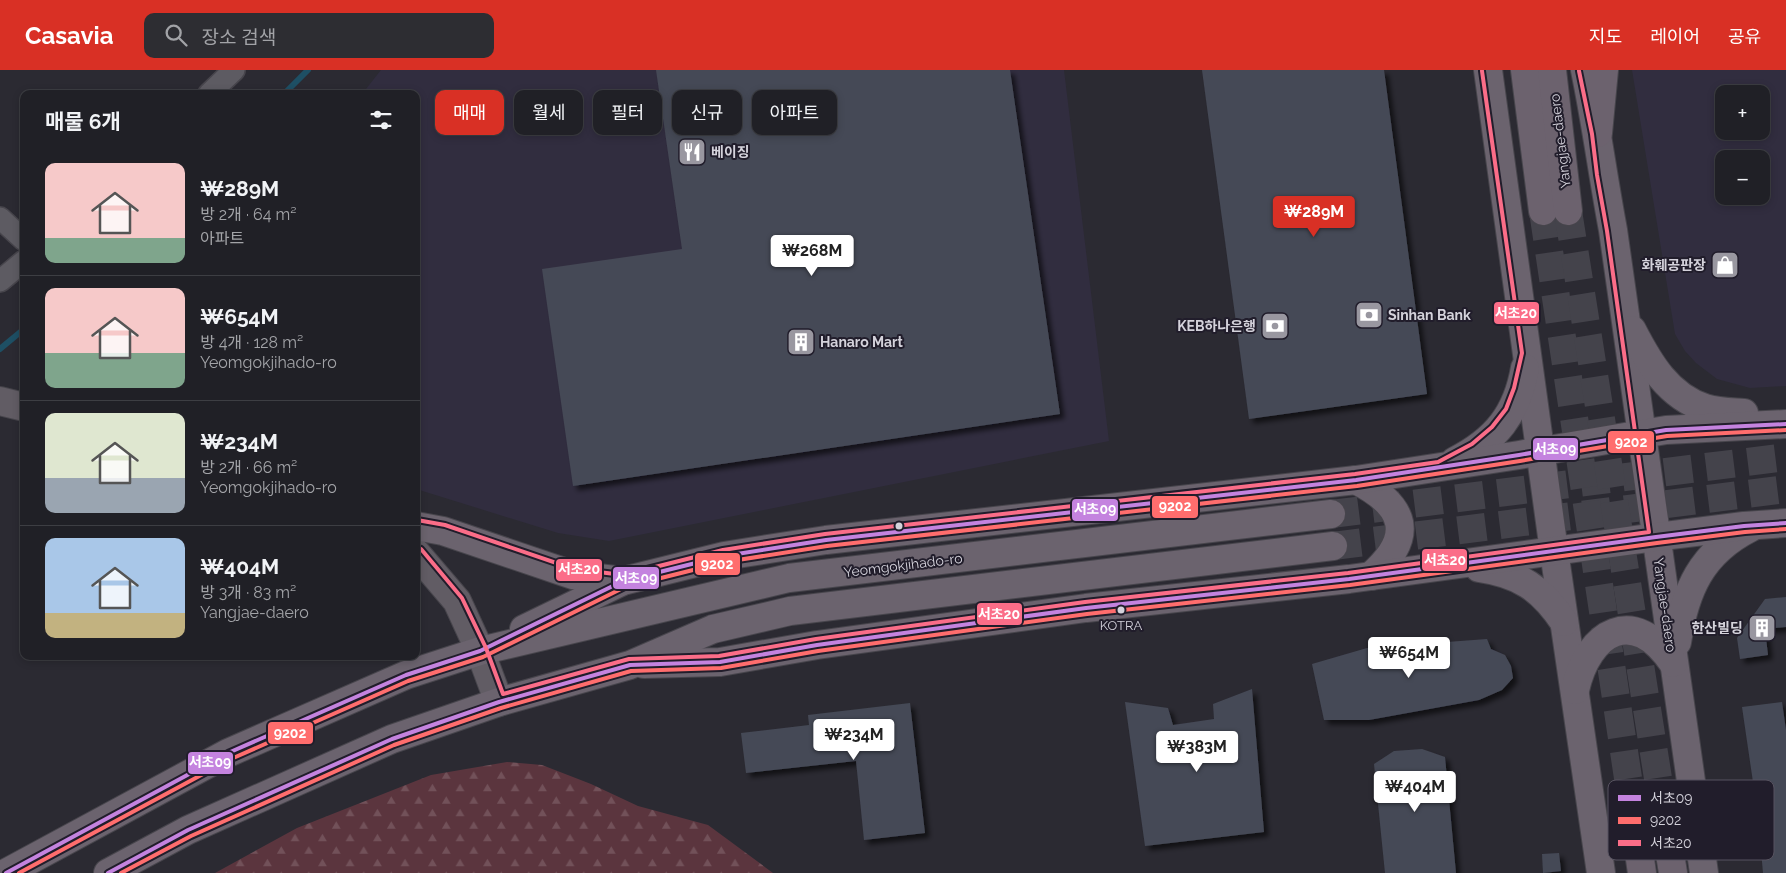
<!DOCTYPE html>
<html lang="ko">
<head>
<meta charset="utf-8">
<style>
  body { margin:0; font-family:Raleway,"Noto Sans KR",sans-serif; background:#2d2d32; color:#f1f3f6; height:100vh; display:flex; flex-direction:column; font-size:19px; white-space:nowrap }
  * { box-sizing:border-box; margin:0 }
  p { font-size:16px; color:#a2a3a7 }
  .icon { flex:none; width:28px; height:28px; fill:none; stroke:currentColor; stroke-width:2; stroke-linecap:round; stroke-linejoin:round }
  .map { position:relative; flex:1; overflow:hidden }
  .side { position:absolute; left:20px; top:20px; width:400px; height:570px; display:flex; flex-direction:column; background:#202026; border-radius:10px; box-shadow:0 2px 8px #0003,0 0 0 1px #3d3e43 }
  .side>* { flex:none }
  .guide { position:absolute; left:435px; top:20px; width:475px; height:45px; display:flex; gap:10px }
  .buttons { position:absolute; left:1715px; top:15px; display:grid; gap:10px }
  .buttons a { display:grid; place-items:center; width:55px; height:55px; border-radius:10px; background:#202026; box-shadow:0 2px 8px #0003,0 0 0 1px #3d3e43; font-size:25px }
  .price { position:absolute; translate:-50% -42px; padding:0 11px; border-radius:5px; background:#fff; color:#222; font-size:16px; line-height:32px; filter:drop-shadow(0 1px 2px #0008) }
  .price::after { content:''; position:absolute; left:50%; top:30px; width:15px; height:11px; margin-left:-8px; background:inherit; clip-path:polygon(0 0,100% 0,50% 100%) }
  .price.current { background:#d93025; color:#fff }
  ul { padding:0; list-style:none }
  li { display:flex; align-items:center; gap:15px; height:125px; padding:0 25px }
  li+li { border-top:1px solid #3d3e43 }
  li span { display:grid; place-items:center; flex:none; width:140px; height:100px; border-radius:10px; color:#555 }
  li>.icon { margin-inline-start:auto }
  span .icon { width:60px; height:60px; fill:#fffc; stroke-width:1 }
  li b { font-size:21px }
  h2 { display:flex; justify-content:space-between; align-items:center; height:60px; padding:0 25px; font-size:21px }
  .tag { padding:0 18px; border-radius:10px; background:#202026; box-shadow:0 2px 8px #0003,0 0 0 1px #3d3e43; font-size:18px; line-height:45px }
  .tag.current { background:#d93025; color:#fff }
  header { display:flex; align-items:center; gap:30px; box-sizing:border-box; height:70px; padding:0 25px; background:#d93025; color:#fff }
  header strong { font-size:24px }
  nav { display:flex; gap:28px; margin-inline-start:auto; font-size:18px }
  .search { width:350px; height:45px; background:#2d2d32; display:flex; align-items:center; gap:12px; box-sizing:border-box; padding:0 18px; border-radius:10px; color:#a2a3a7; font-size:19px }
  .map>svg:first-child { display:block }
</style>
</head>
<body>
<header>
<strong>Casavia</strong>
<div class="search"><svg class="icon" aria-label="search" viewBox="0 0 24 24"><circle cx="10" cy="10" r="6"/><path d="M15 15l6 6"/></svg>장소 검색</div>
<nav><a>지도</a><a>레이어</a><a>공유</a></nav>
</header>
<div class="map">
<svg width="1786" height="803" viewBox="0 0 1786 803">
  <defs>
    <pattern id="forest-firs" width="22" height="20" patternUnits="userSpaceOnUse" patternTransform="scale(1.25)"><rect width="22" height="20" fill="#5b353e"/><path d="M5 1l3.5 6h-7zM16 11l3.5 6h-7z" fill="#725159"/></pattern>
    <filter id="shadow"><feDropShadow dx="4.5" dy="4.5" stdDeviation="2.5" flood-color="#0009"/></filter>
  </defs>
  <rect width="100%" height="100%" fill="#2b2a32"/>
  <!-- built -->
  <g fill="#312d3f" fill-rule="evenodd">
    <polygon points="381,0 1064,0 1109,371 609,471 558,463 416,419 416,24 362,24"/>
    <path d="M 1632,0 L 1786,0 L 1786,316 L 1750,318 L 1717,309 L 1696,293 L 1685,281 L 1675,264 ZM 1724,24 L 1761,24 L 1761,61 L 1724,61 ZM 1724,89 L 1761,89 L 1761,126 L 1724,126 Z"/>
  </g>
  <!-- forest -->
  <polygon fill="url(#forest-firs)" points="507,692 542,695 591,714 638,736 708,755 773,803 215,803 297,758 431,705"/>
  <g fill="none" stroke-linecap="round" stroke-linejoin="round">
    <!-- stream -->
    <g stroke="#1e4f64" stroke-width="6">
      <polyline points="284,24 308,0"/>
      <polyline points="0,279 24,259"/>
    </g>
  </g>
  <!-- building -->
  <g fill="#454956" filter="url(#shadow)">
    <polygon points="656,0 1010,0 1060,344 573,416 542,199 682,179"/>
    <polygon points="1202,0 1384,0 1427,324 1249,349"/>
    <polygon points="1786,527 1786,557 1765,559 1768,585 1740,589 1737,568 1765,529"/>
    <polygon points="1487,569 1491,579 1505,585 1511,596 1513,608 1502,620 1479,630 1369,650 1324,650 1312,594 1367,578"/>
    <polygon points="1252,619 1264,762 1145,776 1125,632 1168,638 1173,655 1214,649 1213,634"/>
    <polygon points="1782,632 1786,660 1786,803 1763,803 1758,746 1742,637"/>
    <polygon points="910,633 925,763 864,770 856,691 746,703 741,663 809,655 808,645"/>
    <polygon points="1422,679 1445,687 1456,803 1385,803 1374,694 1394,681"/>
    <polygon points="1559,783 1561,801 1543,803 1542,784"/>
  </g>
  <g fill="none" stroke-linecap="round" stroke-linejoin="round">
    <!-- primary-tunnel -->
    <g stroke="#44434b" stroke-width="28" stroke-dasharray="28 14" stroke-linecap="butt">
      <polyline points="1331,444 1786,387"/>
      <polyline points="1333,476 1786,419"/>
    </g>
    <!-- highway-tunnel -->
    <g stroke="#44434b" stroke-width="28" stroke-dasharray="28 14" stroke-linecap="butt">
      <polyline points="1543,141 1637,768"/>
      <polyline points="1568,141 1667,765"/>
    </g>
    <defs>
      <g id="street">
        <polyline points="209,24 234,0"/>
        <polyline points="0,148 24,170"/>
        <polyline points="0,211 24,191"/>
      </g>
      <g id="secondary">
        <polyline points="0,331 24,337"/>
        <polyline points="416,483 457,531 480,581 499,632"/>
      </g>
      <g id="primary">
        <polyline points="1488,0 1554,481 1601,803"/>
        <path d="M 1585,0 C 1596,53 1603,107 1613,160 L 1704,803"/>
        <path d="M 1632,260 C 1649,293 1668,326 1705,338 C 1718,342 1731,342 1744,343"/>
        <path d="M 1455,391 C 1496,370 1517,344 1525,298"/>
        <path d="M 1356,410 C 1406,436 1416,466 1371,506"/>
        <polyline points="416,456 443,461 573,505 623,511"/>
        <path d="M 1479,498 C 1520,504 1541,518 1564,552"/>
        <polyline points="524,559 623,511 724,486 826,470 1356,410 1519,385 1666,360 1786,354"/>
        <path d="M 1677,572 C 1685,520 1701,483 1750,458"/>
        <polyline points="644,594 720,592 817,575 1086,538 1349,509 1656,467 1744,456 1786,453"/>
        <path d="M 1575,620 C 1588,561 1634,535 1673,593"/>
        <polyline points="6,803 228,683 406,605 480,581 789,508 1331,444"/>
        <polyline points="108,803 188,760 392,669 499,632 630,595 713,559 790,541 1333,476"/>
      </g>
      <g id="highway">
        <polyline points="1525,0 1543,141"/>
        <polyline points="1552,0 1568,141"/>
        <polyline points="1598,63 1604,0"/>
        <polyline points="1667,765 1673,803"/>
        <polyline points="1637,768 1642,803"/>
      </g>
    </defs>
    <!-- street casing -->
    <use href="#street" stroke="#47454c" stroke-width="24"/>
    <!-- secondary casing -->
    <use href="#secondary" stroke="#47454c" stroke-width="30"/>
    <!-- primary casing -->
    <use href="#primary" stroke="#47454c" stroke-width="30"/>
    <!-- highway casing -->
    <use href="#highway" stroke="#47454c" stroke-width="30"/>
    <!-- street -->
    <use href="#street" stroke="#5d5b62" stroke-width="21"/>
    <!-- secondary -->
    <use href="#secondary" stroke="#615c64" stroke-width="28"/>
    <!-- primary -->
    <use href="#primary" stroke="#6b636e" stroke-width="28"/>
    <!-- highway -->
    <use href="#highway" stroke="#6c626e" stroke-width="28"/>
    <defs>
      <g id="bus-1">
        <polyline points="6,803 228,683 406,605 480,581 623,511 724,486 826,470 1356,410 1519,385 1666,360 1786,354"/>
        <polyline points="108,803 188,760 392,669 499,632 630,595 720,592 817,575 1086,538 1349,509 1656,467 1744,456 1786,453"/>
      </g>
      <g id="bus-2">
        <polyline points="19,803 231,689 408,611 483,587 625,517 725,492 827,476 1357,416 1520,391 1667,366 1786,360"/>
        <polyline points="121,803 191,766 394,675 501,638 631,601 721,598 818,581 1087,544 1350,515 1657,473 1745,462 1786,459"/>
      </g>
      <g id="bus-3">
        <polyline points="417,450 445,455 574,499 623,505 723,480 825,464 1355,404 1438,392 1472,374 1492,357 1506,339 1514,318 1522,283 1482,1"/>
        <polyline points="421,479 462,528 486,578 503,624 629,589 719,586 816,569 1085,532 1348,503 1649,462 1607,161 1597,105 1592,64 1579,1"/>
      </g>
    </defs>
    <!-- bus-1 casing -->
    <use href="#bus-1" stroke="#211d2b" stroke-width="8"/>
    <!-- bus-2 casing -->
    <use href="#bus-2" stroke="#211d2b" stroke-width="8"/>
    <!-- bus-3 casing -->
    <use href="#bus-3" stroke="#211d2b" stroke-width="8"/>
    <!-- bus-1 -->
    <use href="#bus-1" stroke="#c483df" stroke-width="4"/>
    <!-- bus-2 -->
    <use href="#bus-2" stroke="#ff6d6d" stroke-width="4"/>
    <!-- bus-3 -->
    <use href="#bus-3" stroke="#fb6d88" stroke-width="4"/>
  </g>
  <!-- icons -->
  <defs>
    <symbol id="restaurant-square" viewBox="-11 -11 22 22"><rect x="-9" y="-9" width="18" height="18" rx="4" fill="#9997a0" stroke="#211d2b"/><path d="M-5-6h1v4h1v-4h1v4h1v-4h1v5L-1.5 .5V6h-2V.5L-5-1ZM5-6V6H3V1.5H1.5Q1.5-4 5-6Z" fill="#fff"/></symbol>
    <symbol id="shop-square" viewBox="-11 -11 22 22"><rect x="-9" y="-9" width="18" height="18" rx="4" fill="#9997a0" stroke="#211d2b"/><path d="M-5-2.5h2.3a2.7 3.5 0 0 1 5.4 0H5L5.5 6h-11ZM-1.5-2.5h3a1.5 2.3 0 0 0-3 0Z" fill="#fff"/></symbol>
    <symbol id="bank-square" viewBox="-11 -11 22 22"><rect x="-9" y="-9" width="18" height="18" rx="4" fill="#9997a0" stroke="#211d2b"/><path d="M-6-4H6V4H-6ZM0-2.3a2.3 2.3 0 1 0 0 4.6a2.3 2.3 0 1 0 0-4.6Z" fill="#fff"/></symbol>
    <symbol id="building-square" viewBox="-11 -11 22 22"><rect x="-9" y="-9" width="18" height="18" rx="4" fill="#9997a0" stroke="#211d2b"/><path d="M-4-6H4V6H1V3H-1V6H-4ZM-2.5-4.3h1.7v1.8h-1.7ZM.8-4.3h1.7v1.8H.8ZM-2.5-1h1.7V.8h-1.7ZM.8-1h1.7V.8H.8Z" fill="#fff"/></symbol>
  </defs>
  <g fill-rule="evenodd">
    <use href="#restaurant-square" x="676" y="66" width="32" height="32"/>
    <use href="#shop-square" x="1709" y="179" width="32" height="32"/>
    <use href="#bank-square" x="1353" y="229" width="32" height="32"/>
    <use href="#bank-square" x="1259" y="240" width="32" height="32"/>
    <use href="#building-square" x="785" y="256" width="32" height="32"/>
    <use href="#building-square" x="1746" y="542" width="32" height="32"/>
  </g>
  <!-- markers -->
  <g fill="#d4d2db" stroke="#211d2b" stroke-width="2">
    <circle cx="899" cy="456" r="4.5"/>
    <circle cx="1121" cy="540" r="4.5"/>
  </g>
  <g text-anchor="middle" stroke-width="4" stroke-linejoin="round" paint-order="stroke">
    <!-- bus labels -->
    <g font-size="13" fill="#d4d2db" stroke="#211d2b">
      <text x="1121" y="560">KOTRA</text>
    </g>
    <!-- street labels -->
    <g font-size="14" fill="#d4d2db" stroke="#211d2b">
      <text transform="translate(1560 71) rotate(-97)" y="5">Yangjae-daero</text>
      <text transform="translate(903 495) rotate(-7)" y="5">Yeomgokjihado-ro</text>
      <text transform="translate(1665 535) rotate(82)" y="5">Yangjae-daero</text>
    </g>
    <!-- poi labels -->
    <g font-size="14" font-weight="bold" fill="#d4d2db" stroke="#211d2b" text-anchor="start">
      <text x="711" y="87">베이징</text>
      <text x="1706" y="200" text-anchor="end">화훼공판장</text>
      <text x="1388" y="250">Sinhan Bank</text>
      <text x="1256" y="261" text-anchor="end">KEB하나은행</text>
      <text x="820" y="277">Hanaro Mart</text>
      <text x="1743" y="563" text-anchor="end">한산빌딩</text>
    </g>
  </g>
  <!-- legend -->
  <rect x="1608" y="710" width="166" height="80" rx="8" fill="#211d2b" stroke="#575360" stroke-width="1"/>
  <rect x="1618" y="725" width="23" height="6" fill="#c483df"/>
  <rect x="1618" y="747" width="23" height="7" fill="#ff6d6d"/>
  <rect x="1618" y="770" width="23" height="6" fill="#fb6d88"/>
  <g font-size="14" fill="#d4d2db">
    <text x="1650" y="733">서초09</text>
    <text x="1650" y="755">9202</text>
    <text x="1650" y="778">서초20</text>
  </g>
  <g stroke="#211d2b" stroke-width="2">
    <rect x="1493" y="231" width="47" height="24" rx="5" fill="#fb6d88"/>
    <rect x="1607" y="360" width="48" height="24" rx="5" fill="#ff6d6d"/>
    <rect x="1532" y="367" width="47" height="24" rx="5" fill="#c483df"/>
    <rect x="1151" y="425" width="48" height="24" rx="5" fill="#ff6d6d"/>
    <rect x="1071" y="428" width="48" height="24" rx="5" fill="#c483df"/>
    <rect x="1421" y="478" width="47" height="24" rx="5" fill="#fb6d88"/>
    <rect x="694" y="482" width="47" height="24" rx="5" fill="#ff6d6d"/>
    <rect x="555" y="488" width="48" height="24" rx="5" fill="#fb6d88"/>
    <rect x="612" y="496" width="48" height="24" rx="5" fill="#c483df"/>
    <rect x="976" y="532" width="47" height="24" rx="5" fill="#fb6d88"/>
    <rect x="267" y="651" width="47" height="24" rx="5" fill="#ff6d6d"/>
    <rect x="187" y="681" width="47" height="24" rx="5" fill="#c483df"/>
  </g>
  <g font-size="14" text-anchor="middle" font-weight="bold" fill="#fff">
    <text x="1516" y="248">서초20</text>
    <text x="1631" y="377">9202</text>
    <text x="1555" y="384">서초09</text>
    <text x="1175" y="441">9202</text>
    <text x="1095" y="444">서초09</text>
    <text x="1445" y="495">서초20</text>
    <text x="717" y="499">9202</text>
    <text x="579" y="504">서초20</text>
    <text x="636" y="513">서초09</text>
    <text x="999" y="549">서초20</text>
    <text x="290" y="668">9202</text>
    <text x="210" y="697">서초09</text>
  </g>
</svg>
<div class="buttons">
<a>+</a>
<a>−</a>
</div>
<b class="price current" style="left:1314px;top:168px">₩289M</b>
<b class="price" style="left:812px;top:207px">₩268M</b>
<b class="price" style="left:1409px;top:609px">₩654M</b>
<b class="price" style="left:854px;top:691px">₩234M</b>
<b class="price" style="left:1197px;top:703px">₩383M</b>
<b class="price" style="left:1415px;top:743px">₩404M</b>
<div class="guide">
<a class="tag current">매매</a>
<a class="tag">월세</a>
<a class="tag">필터</a>
<a class="tag">신규</a>
<a class="tag">아파트</a>
</div>
<section class="side">
<h2>매물 6개<svg class="icon" aria-label="filters" viewBox="0 0 24 24"><path d="M4 7h16M4 17h16"/><circle cx="9" cy="7" r="2"/><circle cx="15" cy="17" r="2"/></svg></h2>
<ul>
<li><span style="background:linear-gradient(#f6c9c9 75%,#7fa58c 0)"><svg class="icon" aria-label="home" viewBox="0 0 24 24"><path d="M3 11l9-7 9 7M6 9v11h12V9"/></svg></span><div><b>₩289M</b><p>방 2개 · 64 m²</p><p>아파트</p></div></li>
<li><span style="background:linear-gradient(#f6c9c9 65%,#7fa58c 0)"><svg class="icon" aria-label="home" viewBox="0 0 24 24"><path d="M3 11l9-7 9 7M6 9v11h12V9"/></svg></span><div><b>₩654M</b><p>방 4개 · 128 m²</p><p>Yeomgokjihado-ro</p></div></li>
<li><span style="background:linear-gradient(#dfe7d0 65%,#9aa5b1 0)"><svg class="icon" aria-label="home" viewBox="0 0 24 24"><path d="M3 11l9-7 9 7M6 9v11h12V9"/></svg></span><div><b>₩234M</b><p>방 2개 · 66 m²</p><p>Yeomgokjihado-ro</p></div></li>
<li><span style="background:linear-gradient(#a9c7e8 75%,#c2b280 0)"><svg class="icon" aria-label="home" viewBox="0 0 24 24"><path d="M3 11l9-7 9 7M6 9v11h12V9"/></svg></span><div><b>₩404M</b><p>방 3개 · 83 m²</p><p>Yangjae-daero</p></div></li>
</ul>
</section>
</div>
</body>
</html>
